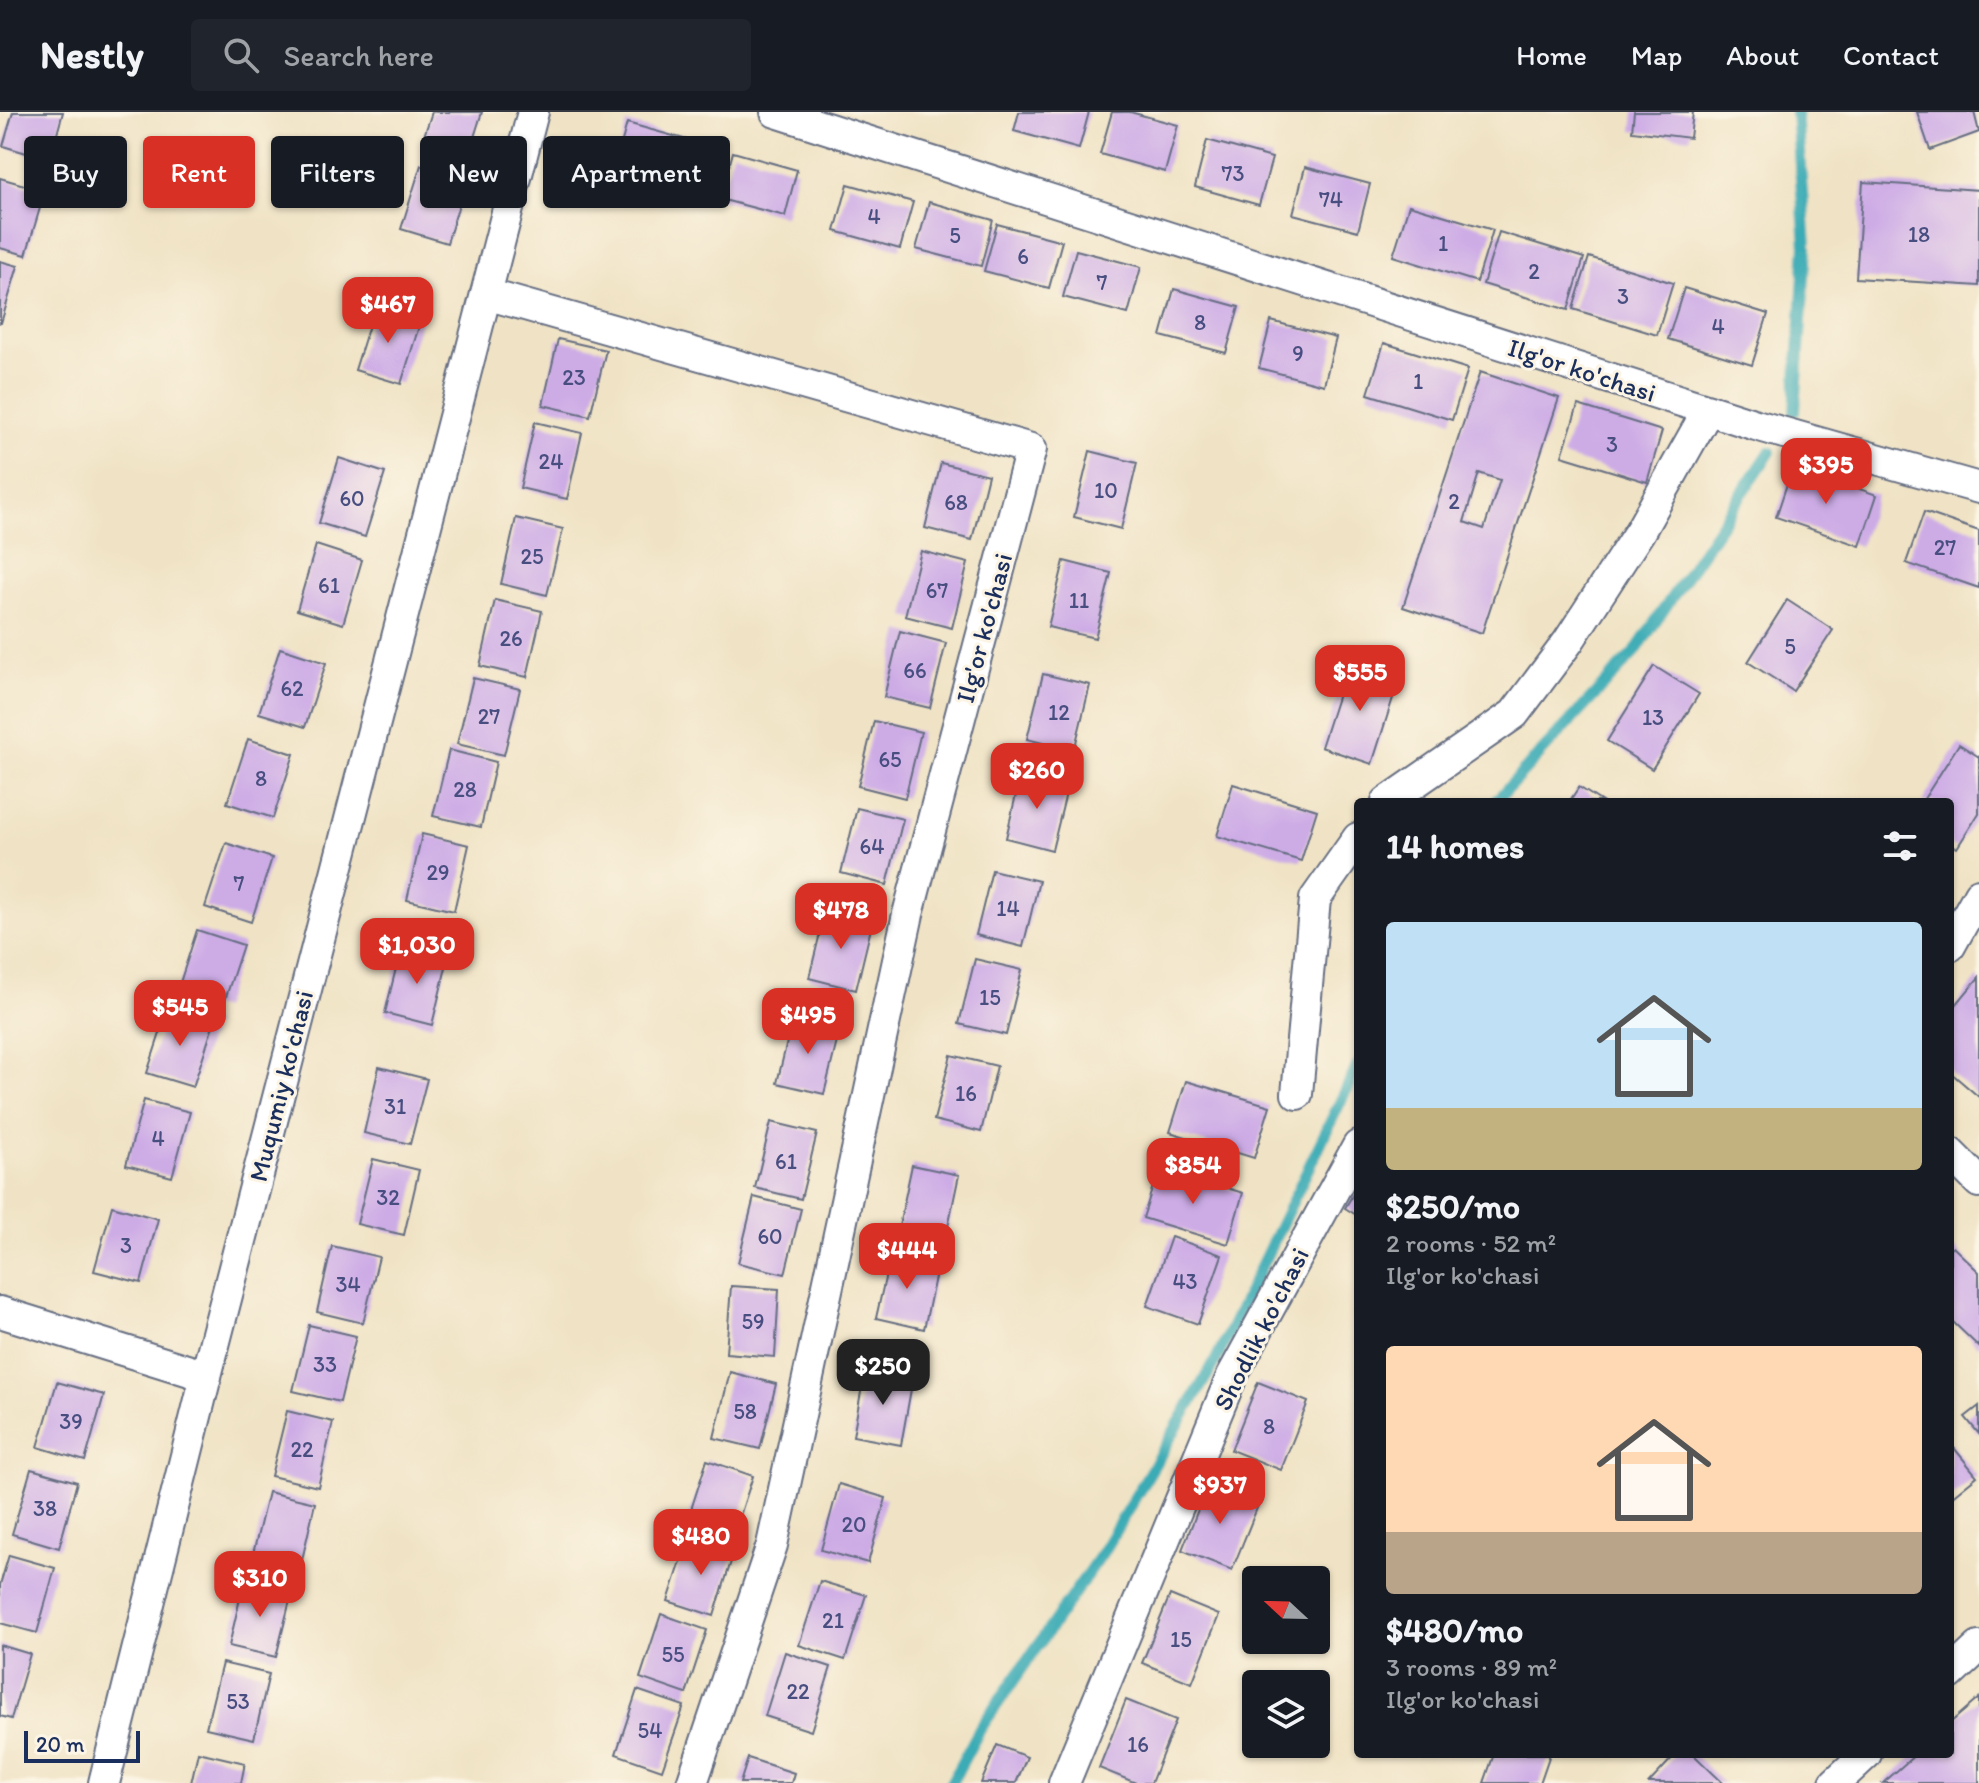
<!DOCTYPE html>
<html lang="en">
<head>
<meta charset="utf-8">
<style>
  body { margin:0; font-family:Itim,sans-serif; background:#20242c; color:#f1f3f6; height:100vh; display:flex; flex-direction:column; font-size:30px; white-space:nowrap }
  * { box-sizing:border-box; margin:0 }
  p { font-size:26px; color:#9ea1a6 }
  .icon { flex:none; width:44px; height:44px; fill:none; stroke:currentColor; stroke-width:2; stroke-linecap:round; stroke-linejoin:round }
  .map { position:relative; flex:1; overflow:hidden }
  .side { position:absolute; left:1354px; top:686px; width:600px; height:960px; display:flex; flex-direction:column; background:#171b24; border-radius:8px; box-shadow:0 2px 6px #0004 }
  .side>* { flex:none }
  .banner { position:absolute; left:24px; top:24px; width:760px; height:72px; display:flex; gap:16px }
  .needle { width:52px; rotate:292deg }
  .tools { position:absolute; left:1242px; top:1454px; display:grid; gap:16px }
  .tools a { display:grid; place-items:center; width:88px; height:88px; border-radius:8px; background:#171b24; box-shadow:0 2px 6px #0004; font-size:40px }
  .scale { position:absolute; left:24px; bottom:20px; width:116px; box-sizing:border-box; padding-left:8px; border:4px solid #1b2f5e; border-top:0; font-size:22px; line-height:28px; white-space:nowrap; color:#1b2f5e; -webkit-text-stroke:6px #fcf5e5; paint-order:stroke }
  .price { position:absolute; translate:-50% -68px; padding:0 18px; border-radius:16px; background:#d93025; color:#fff; font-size:26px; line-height:52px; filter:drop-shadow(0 2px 4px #0008) }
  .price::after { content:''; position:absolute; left:50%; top:48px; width:24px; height:18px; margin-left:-12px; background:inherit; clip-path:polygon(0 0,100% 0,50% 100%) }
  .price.current { background:#222; color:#fff }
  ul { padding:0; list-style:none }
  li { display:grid; align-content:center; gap:16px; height:424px; padding:0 32px }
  li span { display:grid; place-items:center; height:248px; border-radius:8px; color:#555 }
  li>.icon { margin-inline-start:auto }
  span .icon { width:144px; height:144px; fill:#fffc; stroke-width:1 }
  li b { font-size:34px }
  h2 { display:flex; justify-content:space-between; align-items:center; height:96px; padding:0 32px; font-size:34px }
  .chip { padding:0 28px; border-radius:8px; background:#171b24; box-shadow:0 2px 6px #0004; font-size:28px; line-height:72px }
  .chip.current { background:#d93025; color:#fff }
  header { display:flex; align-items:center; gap:48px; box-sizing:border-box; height:112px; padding:0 40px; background:#171b24; border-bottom:2px solid #363941 }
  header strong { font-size:38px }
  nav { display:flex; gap:44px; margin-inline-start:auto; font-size:28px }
  .search { width:560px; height:72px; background:#20242c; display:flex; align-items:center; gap:20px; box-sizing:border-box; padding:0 28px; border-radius:8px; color:#9ea1a6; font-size:30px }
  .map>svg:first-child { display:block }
</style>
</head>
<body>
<header>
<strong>Nestly</strong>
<div class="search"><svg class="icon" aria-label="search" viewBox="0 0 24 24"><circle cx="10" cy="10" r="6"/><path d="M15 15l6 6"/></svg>Search here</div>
<nav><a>Home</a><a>Map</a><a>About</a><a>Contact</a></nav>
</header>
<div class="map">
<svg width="1979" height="1671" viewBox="0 0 1979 1671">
  <rect width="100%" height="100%" fill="#fcf5e5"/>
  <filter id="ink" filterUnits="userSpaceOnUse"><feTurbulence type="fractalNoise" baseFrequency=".0125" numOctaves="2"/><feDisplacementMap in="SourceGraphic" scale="16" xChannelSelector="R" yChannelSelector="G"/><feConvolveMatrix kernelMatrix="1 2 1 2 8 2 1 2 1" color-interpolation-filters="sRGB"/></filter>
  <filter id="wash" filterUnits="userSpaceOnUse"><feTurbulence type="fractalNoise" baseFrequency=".006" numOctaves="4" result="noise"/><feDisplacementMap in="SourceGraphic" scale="32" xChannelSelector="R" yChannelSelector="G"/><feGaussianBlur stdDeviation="1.8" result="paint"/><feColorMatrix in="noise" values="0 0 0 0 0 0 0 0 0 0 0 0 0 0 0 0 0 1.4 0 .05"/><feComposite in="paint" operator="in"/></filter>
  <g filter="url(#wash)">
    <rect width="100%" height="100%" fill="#f0e3c5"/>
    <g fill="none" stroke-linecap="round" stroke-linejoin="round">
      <!-- stream -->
      <g stroke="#3aabb5" stroke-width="12">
        <polyline points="1795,298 1806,134 1796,0"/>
        <polyline points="1495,690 1635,540 1770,340"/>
        <polyline points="951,1671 980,1617 1102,1441 1215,1250 1358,953"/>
      </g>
    </g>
    <g id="blocks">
      <!-- building -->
      <g fill="#cdace6" fill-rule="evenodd">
        <polygon points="13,0 63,0 50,48 3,34"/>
        <polygon points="432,0 482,0 469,41 423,27"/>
        <polygon points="1019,0 1089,0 1079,37 1014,19"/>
        <polygon points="1112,0 1130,0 1178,13 1165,60 1100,42"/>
        <polygon points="1634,0 1693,0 1690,26 1632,19"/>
        <polygon points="1917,0 1974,0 1979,20 1930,38"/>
        <polygon points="627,11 691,29 679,75 614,58"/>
        <polygon points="1207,28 1272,46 1259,93 1195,75"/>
        <polygon points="733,40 797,58 785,104 720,87"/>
        <polygon points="421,53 467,67 447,131 401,117"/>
        <polygon points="1305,55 1370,72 1358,119 1293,102"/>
        <polygon points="0,66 45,79 26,143 0,136"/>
        <polygon points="1863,70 1979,78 1979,174 1856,166"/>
        <polygon points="848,72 913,90 900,137 835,119"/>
        <polygon points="929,90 993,108 981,154 916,137"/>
        <polygon points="1409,93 1493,118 1477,170 1393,144"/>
        <polygon points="997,112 1062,129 1049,176 984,159"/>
        <polygon points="1499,120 1584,146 1568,198 1483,172"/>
        <polygon points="1076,138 1141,155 1128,202 1063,185"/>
        <polygon points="1589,145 1673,171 1657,223 1573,197"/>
        <polygon points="0,149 18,154 1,211 0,211"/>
        <polygon points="1684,176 1768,202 1752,253 1668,227"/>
        <polygon points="1174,177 1239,195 1226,241 1161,224"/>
        <polygon points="375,194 421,208 401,272 355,258"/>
        <polygon points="1271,209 1336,226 1324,273 1259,256"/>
        <polygon points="558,227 606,238 590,304 543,293"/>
        <polygon points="1384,231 1468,257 1452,308 1368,282"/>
        <path d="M 1480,260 L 1559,286 L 1482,521 L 1403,495 ZM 1479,361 L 1500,368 L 1484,417 L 1464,410 Z"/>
        <polygon points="1578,293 1662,319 1647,370 1562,344"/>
        <polygon points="535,310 582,321 567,387 520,376"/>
        <polygon points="1090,339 1137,351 1121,417 1074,405"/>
        <polygon points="339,346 385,361 365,425 319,411"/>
        <polygon points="941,351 988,363 972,428 925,416"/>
        <polygon points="1793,354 1877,383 1860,434 1776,405"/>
        <polygon points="1924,400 1979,419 1979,476 1906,451"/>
        <polygon points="516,406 563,417 547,483 501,472"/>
        <polygon points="316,433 362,448 343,512 297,498"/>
        <polygon points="921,439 968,451 952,516 905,504"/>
        <polygon points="1064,449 1111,461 1095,526 1048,515"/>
        <polygon points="495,488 542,499 527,565 480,554"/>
        <polygon points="1787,488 1833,518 1793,579 1748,550"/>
        <polygon points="900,519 946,531 930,596 884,585"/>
        <polygon points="280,536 326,551 305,615 259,601"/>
        <polygon points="1348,551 1399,567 1372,652 1321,635"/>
        <polygon points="1654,554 1699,582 1652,657 1607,629"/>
        <polygon points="1043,562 1090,573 1074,639 1027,627"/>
        <polygon points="473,566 520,577 504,643 457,632"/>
        <polygon points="874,609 921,620 905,686 858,674"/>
        <polygon points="248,627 294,642 273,706 227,691"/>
        <polygon points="1959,632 1979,645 1979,701 1957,736 1950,732 1950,690 1922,690"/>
        <polygon points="449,638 496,650 481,715 433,704"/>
        <polygon points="1021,661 1068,673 1052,738 1006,726"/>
        <polygon points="1233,672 1317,698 1301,749 1217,724"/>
        <polygon points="1579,675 1602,690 1569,690"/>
        <polygon points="857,696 903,707 887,773 841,761"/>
        <polygon points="422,722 469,733 454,799 407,788"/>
        <polygon points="226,731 272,746 251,810 205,795"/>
        <polygon points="992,758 1039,769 1023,835 976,823"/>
        <polygon points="825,801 872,812 856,878 809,866"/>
        <polygon points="197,818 243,833 222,897 176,883"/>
        <polygon points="401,836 448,847 432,913 385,901"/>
        <polygon points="975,847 1022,858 1006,923 959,912"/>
        <polygon points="1979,865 1979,985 1950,960 1950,900"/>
        <polygon points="168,897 214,911 193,975 147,961"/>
        <polygon points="793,905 840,917 824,982 777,971"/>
        <polygon points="951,943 997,954 981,1020 934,1008"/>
        <polygon points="379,955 427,967 410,1032 364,1021"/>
        <polygon points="1186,969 1270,994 1254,1046 1170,1020"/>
        <polygon points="144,988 190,1000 172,1065 126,1053"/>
        <polygon points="771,1010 817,1021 801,1087 755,1076"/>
        <polygon points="373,1047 419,1058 404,1123 357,1112"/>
        <polygon points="912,1053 959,1063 945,1129 898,1119"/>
        <polygon points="1159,1055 1243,1081 1228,1132 1143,1106"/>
        <polygon points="1358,1074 1358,1104 1345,1096"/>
        <polygon points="754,1085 801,1097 785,1162 738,1151"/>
        <polygon points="112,1094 158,1107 141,1171 94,1159"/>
        <polygon points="1171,1125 1222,1143 1198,1212 1147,1194"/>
        <polygon points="332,1134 379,1145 363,1211 317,1200"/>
        <polygon points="1953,1135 1979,1160 1979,1235 1950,1207 1950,1137"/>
        <polygon points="891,1140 938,1151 924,1217 876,1206"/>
        <polygon points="731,1174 779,1177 775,1245 726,1241"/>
        <polygon points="309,1213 356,1224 340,1290 293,1279"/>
        <polygon points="865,1258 913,1266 901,1333 853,1324"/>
        <polygon points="730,1260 776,1272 760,1337 714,1326"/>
        <polygon points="57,1270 104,1283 85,1349 38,1335"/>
        <polygon points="1258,1270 1308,1290 1281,1358 1231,1338"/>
        <polygon points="1979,1294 1979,1322 1965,1305"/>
        <polygon points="287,1299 333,1310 318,1375 271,1364"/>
        <polygon points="1950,1331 1977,1364 1950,1386"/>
        <polygon points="707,1348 753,1364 732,1428 686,1413"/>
        <polygon points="31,1357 77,1370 59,1436 12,1422"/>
        <polygon points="1209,1370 1259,1391 1232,1458 1182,1438"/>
        <polygon points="839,1372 886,1386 868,1451 821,1438"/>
        <polygon points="268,1380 315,1391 300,1457 252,1446"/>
        <polygon points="689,1425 734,1440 714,1504 668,1489"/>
        <polygon points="9,1443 55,1456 37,1521 0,1511 0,1473"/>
        <polygon points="244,1469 292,1480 276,1545 229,1534"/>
        <polygon points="820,1469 866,1483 845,1548 799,1533"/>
        <polygon points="1170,1483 1219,1503 1192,1571 1142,1551"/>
        <polygon points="661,1502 707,1518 686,1582 640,1566"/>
        <polygon points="0,1533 30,1542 11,1607 0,1604"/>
        <polygon points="785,1540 831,1555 811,1619 765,1604"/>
        <polygon points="222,1551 269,1562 254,1627 206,1616"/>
        <polygon points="637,1578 684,1594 662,1658 616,1642"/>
        <polygon points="1979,1586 1979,1671 1883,1671 1916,1642 1950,1642 1950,1611"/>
        <polygon points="1126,1588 1176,1608 1151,1671 1136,1671 1099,1656"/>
        <polygon points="997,1633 1027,1645 1016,1671 981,1671"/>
        <polygon points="198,1640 245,1651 241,1671 191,1671"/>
        <polygon points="1494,1642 1550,1642 1540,1671 1484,1671"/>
        <polygon points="1676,1642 1693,1642 1723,1671 1649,1671"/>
        <polygon points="748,1646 794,1661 791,1671 740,1671"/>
      </g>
    </g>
  </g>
  <g filter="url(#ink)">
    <use href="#blocks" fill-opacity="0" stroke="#666e82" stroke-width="2"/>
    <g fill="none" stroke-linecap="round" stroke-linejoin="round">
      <defs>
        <g id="minor">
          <polyline points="776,0 1756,313 1979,376"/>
          <polyline points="486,182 1031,337 908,802 772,1433 692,1671"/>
          <polyline points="1387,690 1514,602 1568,530 1640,419 1708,298"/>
          <polyline points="1950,834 1979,782"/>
          <polyline points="1297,982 1315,787 1358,726"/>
          <polyline points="1950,1041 1979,1070"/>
          <polyline points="0,1200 206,1264"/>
          <polyline points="1950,1562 1979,1535"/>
          <polyline points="104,1671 206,1264 533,0"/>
          <polyline points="1064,1671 1232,1264 1358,1034"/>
          <polyline points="1835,1671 1866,1642"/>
        </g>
      </defs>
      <!-- minor casing -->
      <use href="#minor" stroke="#666e82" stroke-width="34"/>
      <!-- minor -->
      <use href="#minor" stroke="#fff" stroke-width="30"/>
    </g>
  </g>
  <g text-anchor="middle" stroke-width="6" stroke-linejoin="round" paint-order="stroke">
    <!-- number labels -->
    <g font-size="22" fill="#484e80">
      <text x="1233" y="69">73</text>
      <text x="1331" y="95">74</text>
      <text x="874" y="112">4</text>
      <text x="1919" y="130">18</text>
      <text x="955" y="131">5</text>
      <text x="1443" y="139">1</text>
      <text x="1023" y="152">6</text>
      <text x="1534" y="167">2</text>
      <text x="1102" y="178">7</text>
      <text x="1623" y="192">3</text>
      <text x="1200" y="218">8</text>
      <text x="1718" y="222">4</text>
      <text x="1298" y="249">9</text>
      <text x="574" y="273">23</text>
      <text x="1418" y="277">1</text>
      <text x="1612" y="340">3</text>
      <text x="551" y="357">24</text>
      <text x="1106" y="386">10</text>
      <text x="352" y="394">60</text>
      <text x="1454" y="397">2</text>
      <text x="956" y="398">68</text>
      <text x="1945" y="443">27</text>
      <text x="532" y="452">25</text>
      <text x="329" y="481">61</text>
      <text x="937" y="486">67</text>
      <text x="1079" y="496">11</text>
      <text x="511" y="534">26</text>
      <text x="1790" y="542">5</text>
      <text x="915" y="566">66</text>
      <text x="292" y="584">62</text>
      <text x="1059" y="608">12</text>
      <text x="489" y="612">27</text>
      <text x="1653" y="613">13</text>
      <text x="890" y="655">65</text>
      <text x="261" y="674">8</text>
      <text x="465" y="685">28</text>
      <text x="872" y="742">64</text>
      <text x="438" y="768">29</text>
      <text x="239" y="779">7</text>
      <text x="1008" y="804">14</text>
      <text x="990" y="893">15</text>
      <text x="966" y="989">16</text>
      <text x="395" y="1002">31</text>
      <text x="158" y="1034">4</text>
      <text x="786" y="1057">61</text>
      <text x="388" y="1093">32</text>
      <text x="770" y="1132">60</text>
      <text x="126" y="1141">3</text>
      <text x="1185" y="1177">43</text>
      <text x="348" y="1180">34</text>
      <text x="753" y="1217">59</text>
      <text x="325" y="1260">33</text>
      <text x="745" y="1307">58</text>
      <text x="71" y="1317">39</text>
      <text x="1269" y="1322">8</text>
      <text x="302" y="1345">22</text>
      <text x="45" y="1404">38</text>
      <text x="854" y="1420">20</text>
      <text x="833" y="1516">21</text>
      <text x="1181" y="1535">15</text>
      <text x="673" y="1550">55</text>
      <text x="798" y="1587">22</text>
      <text x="238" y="1597">53</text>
      <text x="650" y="1626">54</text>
      <text x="1138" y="1640">16</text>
    </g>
    <!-- street labels -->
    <g font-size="26" fill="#1b2f5e" stroke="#fcf5e5">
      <text transform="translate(1582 258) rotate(18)" y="9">Ilg'or ko'chasi</text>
      <text transform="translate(984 516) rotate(-75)" y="9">Ilg'or ko'chasi</text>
      <text transform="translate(281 974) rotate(-76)" y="9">Muqumiy ko'chasi</text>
      <text transform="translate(1261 1217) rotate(-63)" y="9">Shodlik ko'chasi</text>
    </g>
  </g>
</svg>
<div class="tools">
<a><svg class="needle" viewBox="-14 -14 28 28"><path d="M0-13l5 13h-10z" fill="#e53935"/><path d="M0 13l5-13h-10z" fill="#9ea1a6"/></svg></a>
<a><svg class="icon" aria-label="layers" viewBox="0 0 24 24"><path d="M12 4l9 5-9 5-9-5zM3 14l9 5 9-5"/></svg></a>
</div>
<div class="scale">20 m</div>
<b class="price" style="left:388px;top:233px">$467</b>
<b class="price" style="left:1826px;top:394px">$395</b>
<b class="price" style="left:1360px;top:601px">$555</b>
<b class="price" style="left:1037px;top:699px">$260</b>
<b class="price" style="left:841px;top:839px">$478</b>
<b class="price" style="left:417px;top:874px">$1,030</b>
<b class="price" style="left:180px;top:936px">$545</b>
<b class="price" style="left:808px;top:944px">$495</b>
<b class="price" style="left:1193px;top:1094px">$854</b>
<b class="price" style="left:907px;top:1179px">$444</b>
<b class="price current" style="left:883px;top:1295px">$250</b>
<b class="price" style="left:1220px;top:1414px">$937</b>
<b class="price" style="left:701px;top:1465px">$480</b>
<b class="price" style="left:260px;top:1507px">$310</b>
<div class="banner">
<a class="chip">Buy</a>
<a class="chip current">Rent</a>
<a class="chip">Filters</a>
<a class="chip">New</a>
<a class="chip">Apartment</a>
</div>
<section class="side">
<h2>14 homes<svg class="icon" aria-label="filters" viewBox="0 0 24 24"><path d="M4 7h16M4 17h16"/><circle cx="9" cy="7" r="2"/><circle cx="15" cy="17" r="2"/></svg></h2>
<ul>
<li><span style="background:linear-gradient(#bfe0f5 75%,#c2b280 0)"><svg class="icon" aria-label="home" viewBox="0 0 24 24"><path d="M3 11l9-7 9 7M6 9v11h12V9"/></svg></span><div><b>$250/mo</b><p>2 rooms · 52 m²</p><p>Ilg'or ko'chasi</p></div></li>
<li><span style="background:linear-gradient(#ffd9b3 75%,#b9a48a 0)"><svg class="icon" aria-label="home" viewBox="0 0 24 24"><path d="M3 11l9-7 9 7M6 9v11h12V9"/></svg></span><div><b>$480/mo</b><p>3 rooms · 89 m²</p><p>Ilg'or ko'chasi</p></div></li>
</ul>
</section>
</div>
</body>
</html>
